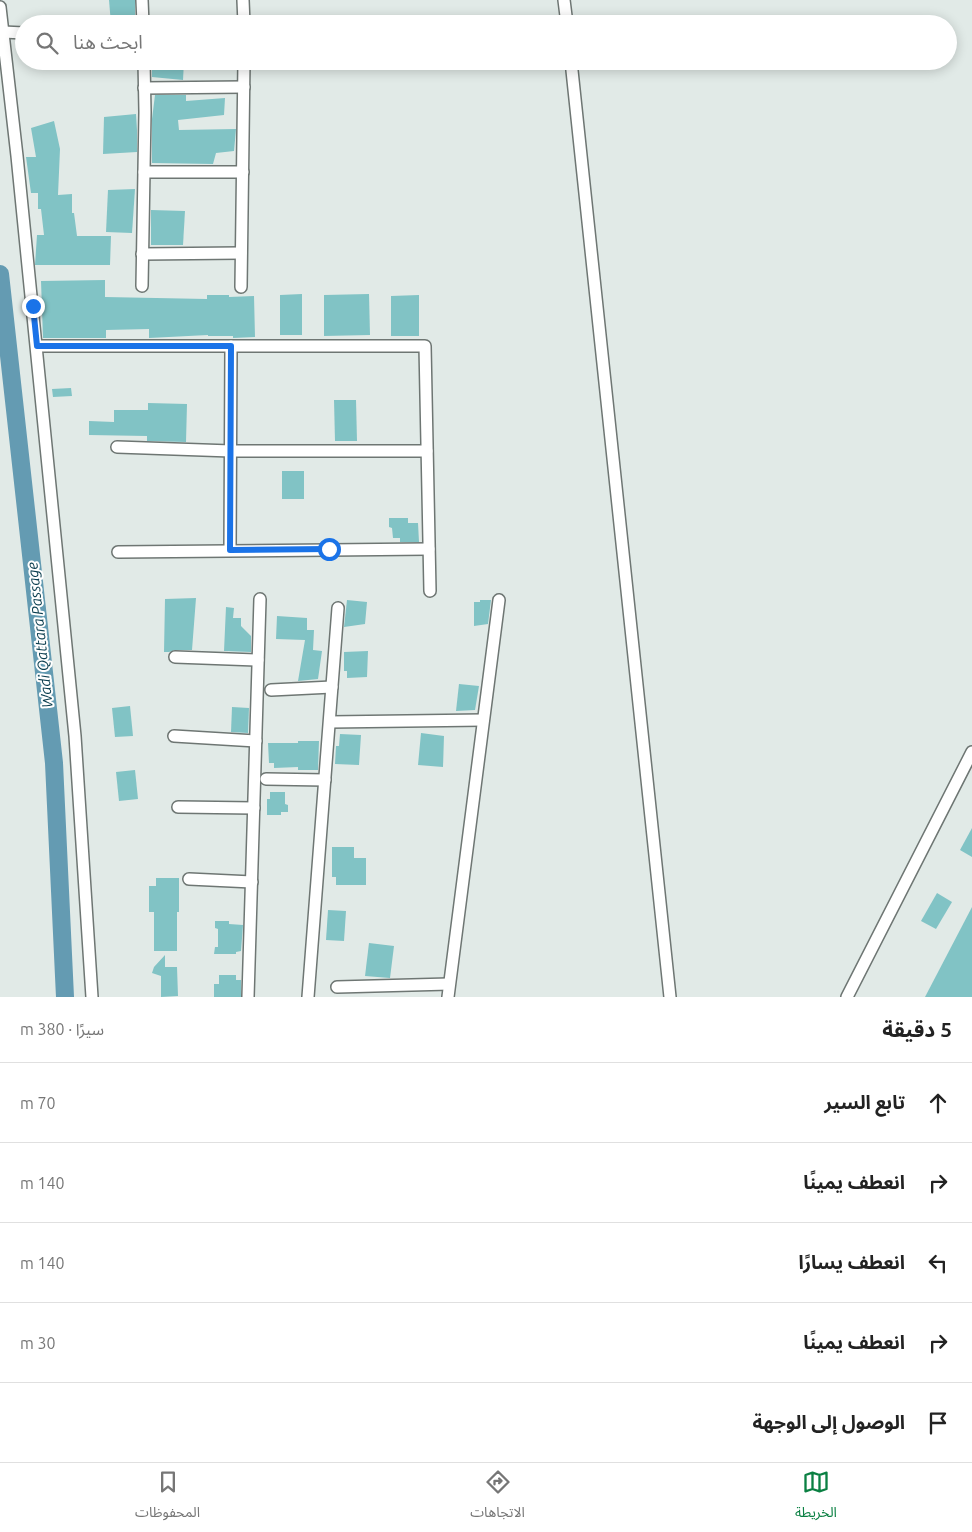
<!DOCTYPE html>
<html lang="ar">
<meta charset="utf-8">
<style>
body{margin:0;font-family:Ubuntu,"Noto Sans Arabic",sans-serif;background:#f2f2f2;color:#222;direction:rtl}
.stop{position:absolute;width:15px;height:15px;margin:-11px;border:4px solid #1a73e8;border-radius:50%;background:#fff}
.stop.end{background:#1a73e8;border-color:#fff;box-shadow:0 1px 5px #0008}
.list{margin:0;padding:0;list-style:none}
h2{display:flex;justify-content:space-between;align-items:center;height:65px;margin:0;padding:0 20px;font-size:21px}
h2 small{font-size:16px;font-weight:400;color:#767676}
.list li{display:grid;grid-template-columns:32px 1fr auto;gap:15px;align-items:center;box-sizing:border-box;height:80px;padding:0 20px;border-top:1px solid #e0e0e0}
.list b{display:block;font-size:19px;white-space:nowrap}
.list em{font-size:16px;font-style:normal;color:#767676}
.icon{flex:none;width:28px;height:28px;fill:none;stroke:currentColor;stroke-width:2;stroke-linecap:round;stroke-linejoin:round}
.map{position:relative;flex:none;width:972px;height:997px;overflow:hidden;direction:ltr}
.search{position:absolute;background:#fff;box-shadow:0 2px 12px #0003;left:15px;right:15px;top:15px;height:55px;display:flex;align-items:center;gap:12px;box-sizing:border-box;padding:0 18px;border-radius:28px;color:#767676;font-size:19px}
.sheet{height:465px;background:#fff}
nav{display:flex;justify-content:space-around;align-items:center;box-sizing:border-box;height:70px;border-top:1px solid #e0e0e0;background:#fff;font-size:14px;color:#767676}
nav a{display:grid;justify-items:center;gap:2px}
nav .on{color:#0b8043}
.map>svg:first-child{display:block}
</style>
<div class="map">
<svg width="972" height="997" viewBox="0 0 972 997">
<rect width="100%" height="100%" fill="#e1eae7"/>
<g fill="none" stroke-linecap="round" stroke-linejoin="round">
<path stroke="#649bb2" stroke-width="18" d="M0,274L54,763L65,997"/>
</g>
<g fill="#81c3c5">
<path d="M109,0H135V24H111Z"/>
<path d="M152,61H184L183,80L152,77Z"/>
<path d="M155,95H186V101L225,98L224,115L178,120L179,130L236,129L234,151L216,153L213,164L152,163V119Z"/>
<path d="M136,114L137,130V152L103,154L104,117Z"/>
<path d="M54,121L60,149L58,195L72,194V213H74L77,236H111L110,265H35L37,235H44L41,209H38V193H31L26,157H36L31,128Z"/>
<path d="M135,189L132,233L106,232L108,190Z"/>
<path d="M151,210L185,211L183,245H151Z"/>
<path d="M105,280V297L207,299V295H229V297L254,296L255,337L233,338V336H208V335L149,338V329L106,330V338H43L41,281Z"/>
<path d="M302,294V335H280V295Z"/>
<path d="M369,294L370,335L324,336V295Z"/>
<path d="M419,295V336H391V296Z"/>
<path d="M71,388L72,396L53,397L52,389Z"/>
<path d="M334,400H356L357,441H335Z"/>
<path d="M148,403L187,404L186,442L147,441V436L89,435V421L114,422V410H148Z"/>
<rect x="282" y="471" width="22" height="28"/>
<path d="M389,518H408V523H418L419,542H400V538H393L392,528L389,527Z"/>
<path d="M196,598L192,650H175L169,652H164L165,599Z"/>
<path d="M347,600L367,602L365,624L344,627Z"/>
<path d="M480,600H491L488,624L474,626V602H480Z"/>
<path d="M226,607L234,608L233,618H241V626L251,636V652L224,651Z"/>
<path d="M277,616L307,618V630H314L313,650L322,651L318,679L298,681L305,640L276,639Z"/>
<path d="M368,651L367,677L347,678V671H344V652Z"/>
<path d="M459,684L479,686L475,710L456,711Z"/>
<path d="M130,706L133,736L115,737L112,708Z"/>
<path d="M232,707L249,708L248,733L231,732Z"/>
<path d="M421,733L444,736L443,767L418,765Z"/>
<path d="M340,734L361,735L359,765L335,764L336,746H339Z"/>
<path d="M298,741H319L318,770H298V767L274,768V763H269L268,743H298Z"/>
<path d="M135,770L138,799L119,801L116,772Z"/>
<path d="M270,792H285V804L288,805V812H281V815H267V799H270Z"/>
<path d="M972,828V857L960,850Z"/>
<path d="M332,847H354V858H366V885H336V877H332Z"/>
<path d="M156,878H179V912H177V951H154V912H149V886H156Z"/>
<path d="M937,893L952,902L936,929L921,921Z"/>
<path d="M972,907V997H925Z"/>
<path d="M328,910L346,911L344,941L326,940Z"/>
<path d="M215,921H229V924L243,925L241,951L236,952V954H214L215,947H218V929L215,928Z"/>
<path d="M369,943L394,946L390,978L365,976Z"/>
<path d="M165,955V967H177L178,996L161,997V976L152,973L154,967Z"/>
<path d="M219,975H236V980H241V997H214V984H219Z"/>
</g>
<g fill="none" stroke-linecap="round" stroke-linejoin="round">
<defs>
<g id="minor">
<path d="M142,0L143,24"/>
<path d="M243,0L244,24"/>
<path d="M564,0L567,24"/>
<path d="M0,7L17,156L75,736L92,997"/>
<path d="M3,32L24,33"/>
<path d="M571,61L670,997"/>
<path d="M144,88L244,87"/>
<path d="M144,172H243"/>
<path d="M142,254L241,253"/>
<path d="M142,286L145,112L144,61"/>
<path d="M241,287L244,61"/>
<path d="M37,346H425L430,591"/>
<path d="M117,447L231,451H427"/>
<path d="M230,550L231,346"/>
<path d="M118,552L429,549"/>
<path d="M175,657L258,660"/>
<path d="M271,690L332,687"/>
<path d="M330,722L483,720"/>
<path d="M174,736L256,741"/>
<path d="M266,779L325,780"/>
<path d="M178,807L254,808"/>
<path d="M189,879L252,882"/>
<path d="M337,987L449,984"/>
<path d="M248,997L260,599"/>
<path d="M308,997L338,608"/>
<path d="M448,997L499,600"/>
<path d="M847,997L972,752"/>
</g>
</defs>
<use href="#minor" stroke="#6e7673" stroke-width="14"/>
<use href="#minor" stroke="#fff" stroke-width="11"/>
</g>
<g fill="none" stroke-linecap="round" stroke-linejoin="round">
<path stroke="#1a73e8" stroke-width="6" d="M33,306L37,346H231L230,550L329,549"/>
</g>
<g text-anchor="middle" stroke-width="4" stroke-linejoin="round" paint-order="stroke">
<g font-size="15" font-style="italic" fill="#0b3e4f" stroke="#fff">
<text transform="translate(40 635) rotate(-96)" y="5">Wadi Qattara Passage</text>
</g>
</g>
</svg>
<div class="stop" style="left:329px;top:549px"></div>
<div class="stop end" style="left:33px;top:306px"></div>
<div class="search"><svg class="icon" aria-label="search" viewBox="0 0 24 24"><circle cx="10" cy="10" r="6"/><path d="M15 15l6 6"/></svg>ابحث هنا</div>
</div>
<section class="sheet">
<h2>5 دقيقة<small>سيرًا · 380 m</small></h2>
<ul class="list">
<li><svg class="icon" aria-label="ahead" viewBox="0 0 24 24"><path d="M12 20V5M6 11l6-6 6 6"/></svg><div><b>تابع السير</b></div><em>70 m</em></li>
<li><svg class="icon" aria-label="right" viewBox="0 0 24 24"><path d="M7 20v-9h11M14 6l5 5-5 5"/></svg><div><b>انعطف يمينًا</b></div><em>140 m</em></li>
<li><svg class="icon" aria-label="left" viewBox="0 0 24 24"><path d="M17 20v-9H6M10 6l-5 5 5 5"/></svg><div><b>انعطف يسارًا</b></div><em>140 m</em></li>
<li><svg class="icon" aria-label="right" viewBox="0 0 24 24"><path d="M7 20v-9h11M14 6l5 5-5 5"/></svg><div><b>انعطف يمينًا</b></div><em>30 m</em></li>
<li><svg class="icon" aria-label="arrive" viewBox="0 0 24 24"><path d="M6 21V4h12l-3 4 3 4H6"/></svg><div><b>الوصول إلى الوجهة</b></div></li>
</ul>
</section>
<nav>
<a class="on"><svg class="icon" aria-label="map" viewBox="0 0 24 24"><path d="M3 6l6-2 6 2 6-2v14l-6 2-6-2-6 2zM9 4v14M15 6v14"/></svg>الخريطة</a>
<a><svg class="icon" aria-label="directions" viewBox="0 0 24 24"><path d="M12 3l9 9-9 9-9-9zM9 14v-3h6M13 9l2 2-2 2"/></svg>الاتجاهات</a>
<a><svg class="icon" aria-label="saved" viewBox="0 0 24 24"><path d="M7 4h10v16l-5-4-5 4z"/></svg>المحفوظات</a>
</nav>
